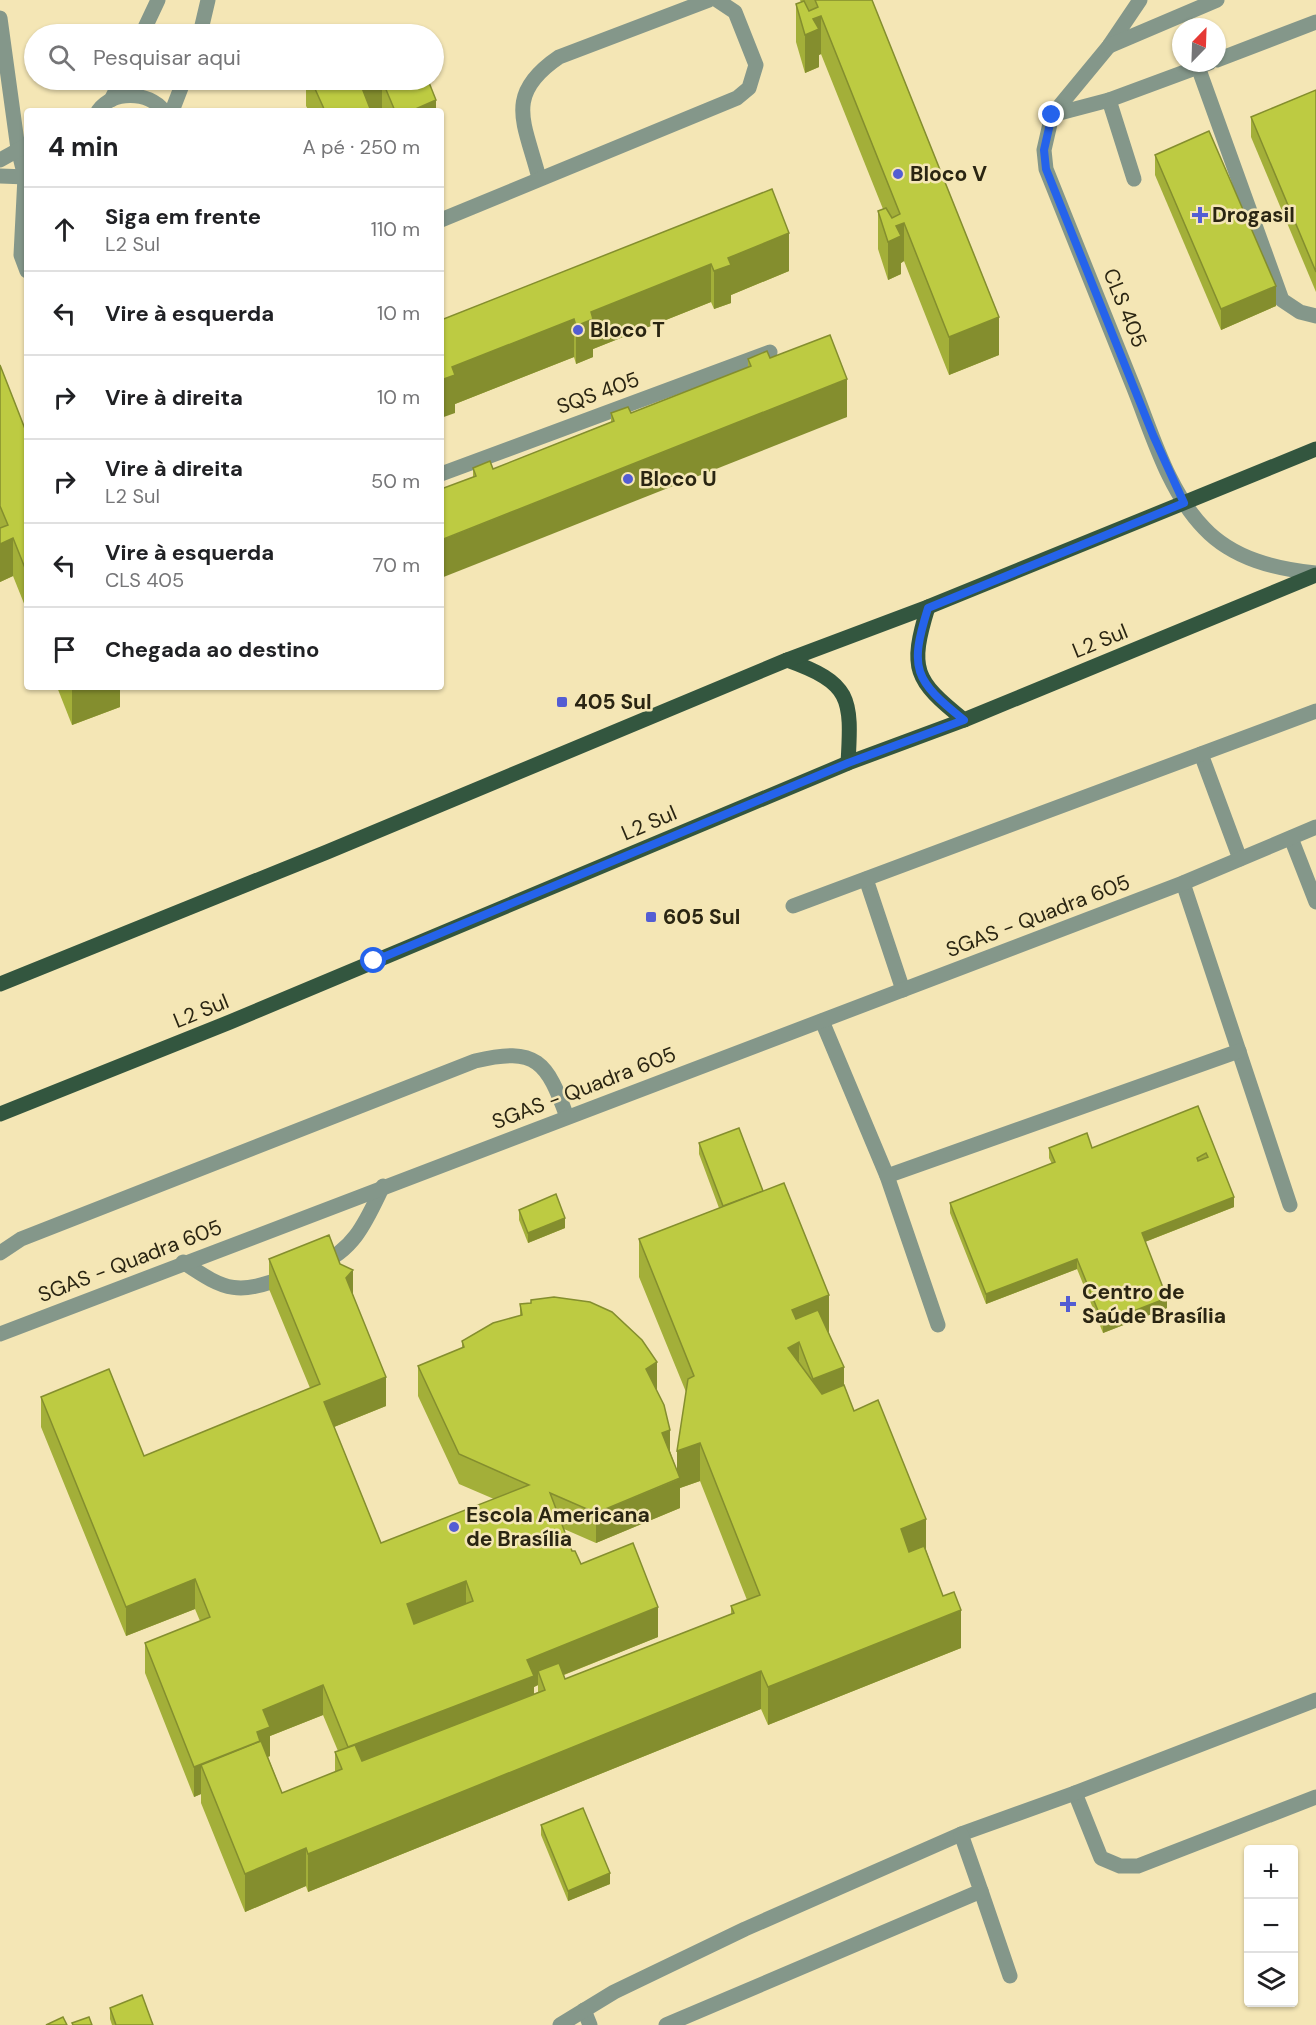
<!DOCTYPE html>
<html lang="pt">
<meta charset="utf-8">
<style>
body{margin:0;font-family:"DM Sans",sans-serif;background:#f6f6f6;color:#202124}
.controls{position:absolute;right:18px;bottom:18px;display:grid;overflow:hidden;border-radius:6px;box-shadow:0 2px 4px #0004}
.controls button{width:54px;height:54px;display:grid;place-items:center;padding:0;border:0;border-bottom:2px solid #e0e0e0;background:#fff;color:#202124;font:30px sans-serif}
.compass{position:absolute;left:1172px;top:18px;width:54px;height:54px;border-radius:50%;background:#fff;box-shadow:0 2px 4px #0004;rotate:23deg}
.stop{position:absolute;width:18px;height:18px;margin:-14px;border:4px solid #2563eb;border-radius:50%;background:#fff}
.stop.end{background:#2563eb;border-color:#fff;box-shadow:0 2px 6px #0008}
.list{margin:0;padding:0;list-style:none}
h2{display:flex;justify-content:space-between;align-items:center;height:78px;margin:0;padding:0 24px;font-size:26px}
h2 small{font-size:20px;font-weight:400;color:#757577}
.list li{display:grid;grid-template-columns:39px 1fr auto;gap:18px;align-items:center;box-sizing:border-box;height:84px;padding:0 24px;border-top:2px solid #e0e0e0}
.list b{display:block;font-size:22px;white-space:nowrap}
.list p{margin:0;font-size:20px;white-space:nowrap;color:#757577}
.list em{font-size:20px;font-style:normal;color:#757577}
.icon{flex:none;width:33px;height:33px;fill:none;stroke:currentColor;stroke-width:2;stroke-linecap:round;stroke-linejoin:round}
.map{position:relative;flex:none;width:1316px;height:2025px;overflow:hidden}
.search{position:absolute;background:#fff;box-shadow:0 2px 4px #0004;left:24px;top:24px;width:420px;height:66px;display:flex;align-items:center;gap:15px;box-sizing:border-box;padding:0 21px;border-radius:33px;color:#757577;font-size:22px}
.panel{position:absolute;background:#fff;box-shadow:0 2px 4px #0004;left:24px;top:108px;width:420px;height:582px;border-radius:6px}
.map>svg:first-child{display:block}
</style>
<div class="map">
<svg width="1316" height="2025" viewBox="0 0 1316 2025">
<rect width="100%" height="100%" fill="#f4e6b5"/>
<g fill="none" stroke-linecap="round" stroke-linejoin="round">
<g stroke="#84978a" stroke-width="15">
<path d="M1140,0L1109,46L1052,115L1044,150L1046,169C1075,241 1104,313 1133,386C1152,433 1168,491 1204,528C1233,559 1276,569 1316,573"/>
<path d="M0,18L18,149L25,177L21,255L27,271"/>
<path d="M142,34L158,0"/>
<path d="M200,34L208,0"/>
<path d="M1109,46L1217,0"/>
<path d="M1217,60L1316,22"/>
<path d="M1198,67L1282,300L1300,312L1316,316"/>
<path d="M111,100L121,80"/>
<path d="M1109,100L1134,179"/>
<path d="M98,111C113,90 148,91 164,111"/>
<path d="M172,111L184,80"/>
<path d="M1052,115L1109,100L1209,63"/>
<path d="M0,160L27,145"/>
<path d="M0,176L27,177"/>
<path d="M539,178C525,123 503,95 559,57L709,0"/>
<path d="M441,220L737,98L749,88L756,65L735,12L717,0"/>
<path d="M441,474L770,352"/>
<path d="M1201,754L1240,859"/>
<path d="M1291,838L1316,902"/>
<path d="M866,879L903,990"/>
<path d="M1183,883L1290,1205"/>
<path d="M793,906L1316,711"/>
<path d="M822,1021L887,1176L938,1325"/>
<path d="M887,1176L1239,1051"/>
<path d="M0,1253L21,1239L475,1061C537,1046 547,1062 567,1117"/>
<path d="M183,1262C227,1292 238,1295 288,1276"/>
<path d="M319,1264C355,1250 367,1219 383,1186"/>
<path d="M0,1334L1183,883L1316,827"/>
<path d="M1075,1793L1101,1858L1120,1866H1138L1316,1797"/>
<path d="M981,1891L1010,1976"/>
<path d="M584,2010L590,2025"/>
<path d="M560,2025L614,1992L745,1929L961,1834L1075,1793L1316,1700"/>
<path d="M666,2025L981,1891L961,1834"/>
</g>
<g stroke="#33563f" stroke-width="15">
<path d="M928,607C909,669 914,680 964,720"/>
<path d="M787,660C851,683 852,697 848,763"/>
<path d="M0,984L327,852L787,660L928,607L1316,449"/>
<path d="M0,1114L230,1022L848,763L964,720L1316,575"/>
</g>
</g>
<g fill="#a3af39" fill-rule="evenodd">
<path d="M800,0H872L999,355L949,375L904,261L901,263V274L888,280L878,249V211L883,209L821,54L819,55V67L805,73L796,42V4L801,2Z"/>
<path d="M306,80H428L436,111H309L306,106Z"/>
<path d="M1316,90V292L1251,137V117Z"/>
<path d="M1155,155L1276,306L1221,330L1155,175Z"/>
<path d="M772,189L789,271L731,295V303L714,309L711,302L593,349V357L576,364L574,357L455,404V413L441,320Z"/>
<path d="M770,358L847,417L473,477V468L493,469L611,422V413H631L748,367V359Z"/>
<path d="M0,365L27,434V611L13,576L0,582Z"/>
<path d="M57,687H120V707L72,725Z"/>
<path d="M1198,1106L1234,1207L1145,1242L1167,1308L1103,1333L1077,1269L986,1304L950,1213V1203L1052,1164L1049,1158V1148H1092Z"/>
<path d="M699,1143L763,1191L829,1333L844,1385L854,1411L926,1550L961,1648L768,1725L761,1709L308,1892L306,1886L245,1912L201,1803V1794L194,1797L145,1673V1643L200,1621L195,1609L126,1636L41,1427V1397L144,1456L310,1388L269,1289V1259L353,1295L386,1406L334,1427L381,1543L494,1499L459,1484L418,1396V1366L462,1348V1341L520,1316V1304L657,1391L670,1451L677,1471L686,1392L639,1277V1239L719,1208L699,1154ZM700,1481L747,1600L731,1606V1614L565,1679L564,1675L658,1637L581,1564L572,1551L564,1529L596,1543L680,1508V1488ZM538,1685V1692L534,1694V1687ZM323,1715L338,1751L335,1752V1772L282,1793L268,1757L270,1756V1736Z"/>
<path d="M519,1210L565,1228L528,1243L519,1220Z"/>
<path d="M541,1825L610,1884L568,1901L541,1835Z"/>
<path d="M110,2008L153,2025H112L110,2019Z"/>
</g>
<g fill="#848e2e">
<path d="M821,16V54L819,55V67L805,73V35L813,19Z"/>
<path d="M382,80V111H362V88Z"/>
<path d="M436,100V111H411Z"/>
<path d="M904,223V261L901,263V274L888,280V242L896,226Z"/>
<path d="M789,233V271L731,295V303L714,309V271L728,258Z"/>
<path d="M711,264V302L593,349V357L576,364V326L591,312Z"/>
<path d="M1276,286V306L1221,330V309Z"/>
<path d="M999,317V355L949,375V337Z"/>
<path d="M574,319V357L455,404V413L441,418V380L452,367Z"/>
<path d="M847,379V417L441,578V540Z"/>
<path d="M13,538V576L0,582V544Z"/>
<path d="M72,687H120V707L72,725Z"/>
<path d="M1234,1197V1207L1142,1243V1233Z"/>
<path d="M565,1218V1228L528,1243V1233Z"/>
<path d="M1077,1259V1269L986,1304V1294Z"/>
<path d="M353,1270V1299L346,1278Z"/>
<path d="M829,1295V1333L799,1342V1380L788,1348L792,1310Z"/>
<path d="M1167,1298V1308L1103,1333V1323Z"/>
<path d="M657,1362V1392L646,1369Z"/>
<path d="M844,1367V1405L813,1417V1379Z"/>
<path d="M386,1377V1406L324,1431V1402Z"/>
<path d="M670,1430V1460L662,1433Z"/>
<path d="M700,1443V1481L680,1488V1508L596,1543V1513L677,1480V1451Z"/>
<path d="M926,1519V1557L901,1567V1529Z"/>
<path d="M195,1579V1609L126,1636V1607Z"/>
<path d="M466,1581V1611L407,1634V1604Z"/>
<path d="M658,1607V1637L543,1683L538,1671V1685L534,1687V1705L348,1777V1747L527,1660Z"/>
<path d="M961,1610V1648L768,1725V1687Z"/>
<path d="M761,1671V1709L308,1892V1854Z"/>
<path d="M323,1685V1715L270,1736V1756L260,1760L201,1765V1794L194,1797V1767L257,1732L263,1710Z"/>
<path d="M306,1848V1886L245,1912V1874Z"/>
<path d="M610,1873V1884L568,1901V1891Z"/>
</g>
<g fill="#bdcb42" stroke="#848e2e" stroke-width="1.5" fill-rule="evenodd">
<path d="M815,0H872L999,317L949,337L904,223L896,226L901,236L888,242L878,211L886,208L892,218L900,214L821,16L813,19L819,29L805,35L796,4L804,1L809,11L818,7Z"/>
<path d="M408,27L411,34H392Z"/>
<path d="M311,80H382L362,88L371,111H325Z"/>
<path d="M382,80H428L436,100L411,111H395Z"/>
<path d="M1316,90V272L1251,117Z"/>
<path d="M1209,131L1276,286L1221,309L1155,155Z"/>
<path d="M772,189L789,233L728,258L731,265L714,271L711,264L591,312L593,319L576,326L574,319L452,367L455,375L441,380V320Z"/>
<path d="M830,335L847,379L441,540V489L476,476L473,468L490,461L493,469L614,421L611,413L628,407L631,413L751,366L748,359L767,351L770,358Z"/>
<path d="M0,365L27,434V573L13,538L0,544V528L8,525L0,506Z"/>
<path d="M1198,1106L1234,1197L1142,1233L1167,1298L1103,1323L1077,1259L986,1294L950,1203L1055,1162L1049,1148L1087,1133L1092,1148ZM1206,1153L1208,1157L1198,1161L1197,1158Z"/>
<path d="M739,1128L763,1191L723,1206L699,1143Z"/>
<path d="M784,1183L829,1295L792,1310L796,1319L818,1310L844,1367L813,1379L799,1342L788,1348L822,1394L844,1385L854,1411L878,1400L926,1519L901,1529L909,1552L924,1546L943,1596L954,1592L961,1610L768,1687L761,1671L308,1854L306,1848L245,1874L201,1765L261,1741L282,1793L342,1769L335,1752L355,1745L362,1761L545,1690L538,1671L559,1663L565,1679L734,1613L731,1606L760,1595L700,1443L677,1451L688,1379L694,1376L639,1239Z"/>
<path d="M556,1194L565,1218L528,1233L519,1210Z"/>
<path d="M329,1235L340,1264L353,1270L346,1278L386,1377L324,1402L381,1543L529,1485L459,1454L418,1366L464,1347L462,1341L493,1323L522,1315L520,1304L531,1303V1300L554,1297L590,1302L612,1312L642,1340L657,1362L646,1369L664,1405L670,1430L662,1433L680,1478L596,1513L550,1493L572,1551H575L581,1564L633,1543L658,1607L527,1660L534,1676L348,1747L323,1685L263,1710L270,1727L257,1732L260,1741L194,1767L145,1643L210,1617L195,1579L126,1607L41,1397L109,1369L144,1456L320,1384L269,1259ZM466,1581L473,1601L414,1624L407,1604Z"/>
<path d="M583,1808L610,1873L568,1891L541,1825Z"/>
<path d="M142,1995L153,2025H116L110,2008Z"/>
<path d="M63,2017L67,2025H46Z"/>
<path d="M89,2017L92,2025H73L72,2023Z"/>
</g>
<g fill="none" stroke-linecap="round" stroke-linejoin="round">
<path stroke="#2563eb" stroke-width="8" d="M374,961L848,763L964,720C914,680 909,669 928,608L1184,503L1153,435L1046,169L1044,150L1052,115"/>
</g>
<g fill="#535dd3" stroke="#f4e6b5" stroke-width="2">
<circle cx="898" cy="174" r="6"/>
<path d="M1197 206h6v6h6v6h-6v6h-6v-6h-6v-6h6z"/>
<circle cx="578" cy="330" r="6"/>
<circle cx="628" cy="479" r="6"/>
<rect x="556" y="696" width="12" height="12" rx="3"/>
<rect x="645" y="911" width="12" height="12" rx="3"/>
<path d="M1065 1295h6v6h6v6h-6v6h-6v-6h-6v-6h6z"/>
<circle cx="454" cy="1527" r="6"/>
</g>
<g text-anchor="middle" stroke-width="5" stroke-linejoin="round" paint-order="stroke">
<g font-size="21" font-weight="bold" fill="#2a2512" stroke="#f4e6b5" text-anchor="start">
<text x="910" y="181">Bloco V</text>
<text x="1212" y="222">Drogasil</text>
<text x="590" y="337">Bloco T</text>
<text x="640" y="486">Bloco U</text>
<text x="574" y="709">405 Sul</text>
<text x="663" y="924">605 Sul</text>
<text x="1082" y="1299">Centro de<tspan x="1082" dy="24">Saúde Brasília</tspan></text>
<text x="466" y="1522">Escola Americana<tspan x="466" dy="24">de Brasília</tspan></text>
</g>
<g font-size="21" fill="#2a2512" stroke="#f4e6b5">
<text transform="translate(1125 308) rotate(68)" y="7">CLS 405</text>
<text transform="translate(598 393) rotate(-20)" y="7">SQS 405</text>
<text transform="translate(1100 641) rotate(-22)" y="7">L2 Sul</text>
<text transform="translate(649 823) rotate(-23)" y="7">L2 Sul</text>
<text transform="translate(1038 916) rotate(-21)" y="7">SGAS - Quadra 605</text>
<text transform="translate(201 1011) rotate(-22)" y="7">L2 Sul</text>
<text transform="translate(584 1088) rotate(-21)" y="7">SGAS - Quadra 605</text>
<text transform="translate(130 1261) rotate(-21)" y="7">SGAS - Quadra 605</text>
</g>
</g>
</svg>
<div class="controls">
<button>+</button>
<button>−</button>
<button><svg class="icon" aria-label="layers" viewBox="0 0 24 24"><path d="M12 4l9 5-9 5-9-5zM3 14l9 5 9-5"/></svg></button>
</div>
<svg class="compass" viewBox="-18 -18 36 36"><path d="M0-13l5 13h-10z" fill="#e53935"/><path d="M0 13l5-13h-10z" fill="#757577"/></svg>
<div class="stop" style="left:374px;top:961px"></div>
<div class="stop end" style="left:1052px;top:115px"></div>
<div class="search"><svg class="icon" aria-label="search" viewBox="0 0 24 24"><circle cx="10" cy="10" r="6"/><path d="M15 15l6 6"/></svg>Pesquisar aqui</div>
<section class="panel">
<h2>4 min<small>A pé · 250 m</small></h2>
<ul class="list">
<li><svg class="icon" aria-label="ahead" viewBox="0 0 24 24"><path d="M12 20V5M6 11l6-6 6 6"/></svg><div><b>Siga em frente</b><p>L2 Sul</p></div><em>110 m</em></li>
<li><svg class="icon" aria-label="left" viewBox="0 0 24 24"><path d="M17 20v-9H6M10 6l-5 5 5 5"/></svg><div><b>Vire à esquerda</b></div><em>10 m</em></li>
<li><svg class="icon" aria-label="right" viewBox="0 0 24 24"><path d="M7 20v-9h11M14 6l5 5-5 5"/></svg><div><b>Vire à direita</b></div><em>10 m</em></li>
<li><svg class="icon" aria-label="right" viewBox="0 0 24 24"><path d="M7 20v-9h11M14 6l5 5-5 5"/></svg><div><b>Vire à direita</b><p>L2 Sul</p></div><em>50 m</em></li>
<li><svg class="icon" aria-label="left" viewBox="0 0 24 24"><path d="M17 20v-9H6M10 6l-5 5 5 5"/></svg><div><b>Vire à esquerda</b><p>CLS 405</p></div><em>70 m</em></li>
<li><svg class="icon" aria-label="arrive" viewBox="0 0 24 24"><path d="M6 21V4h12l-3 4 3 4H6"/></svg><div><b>Chegada ao destino</b></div></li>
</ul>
</section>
</div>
